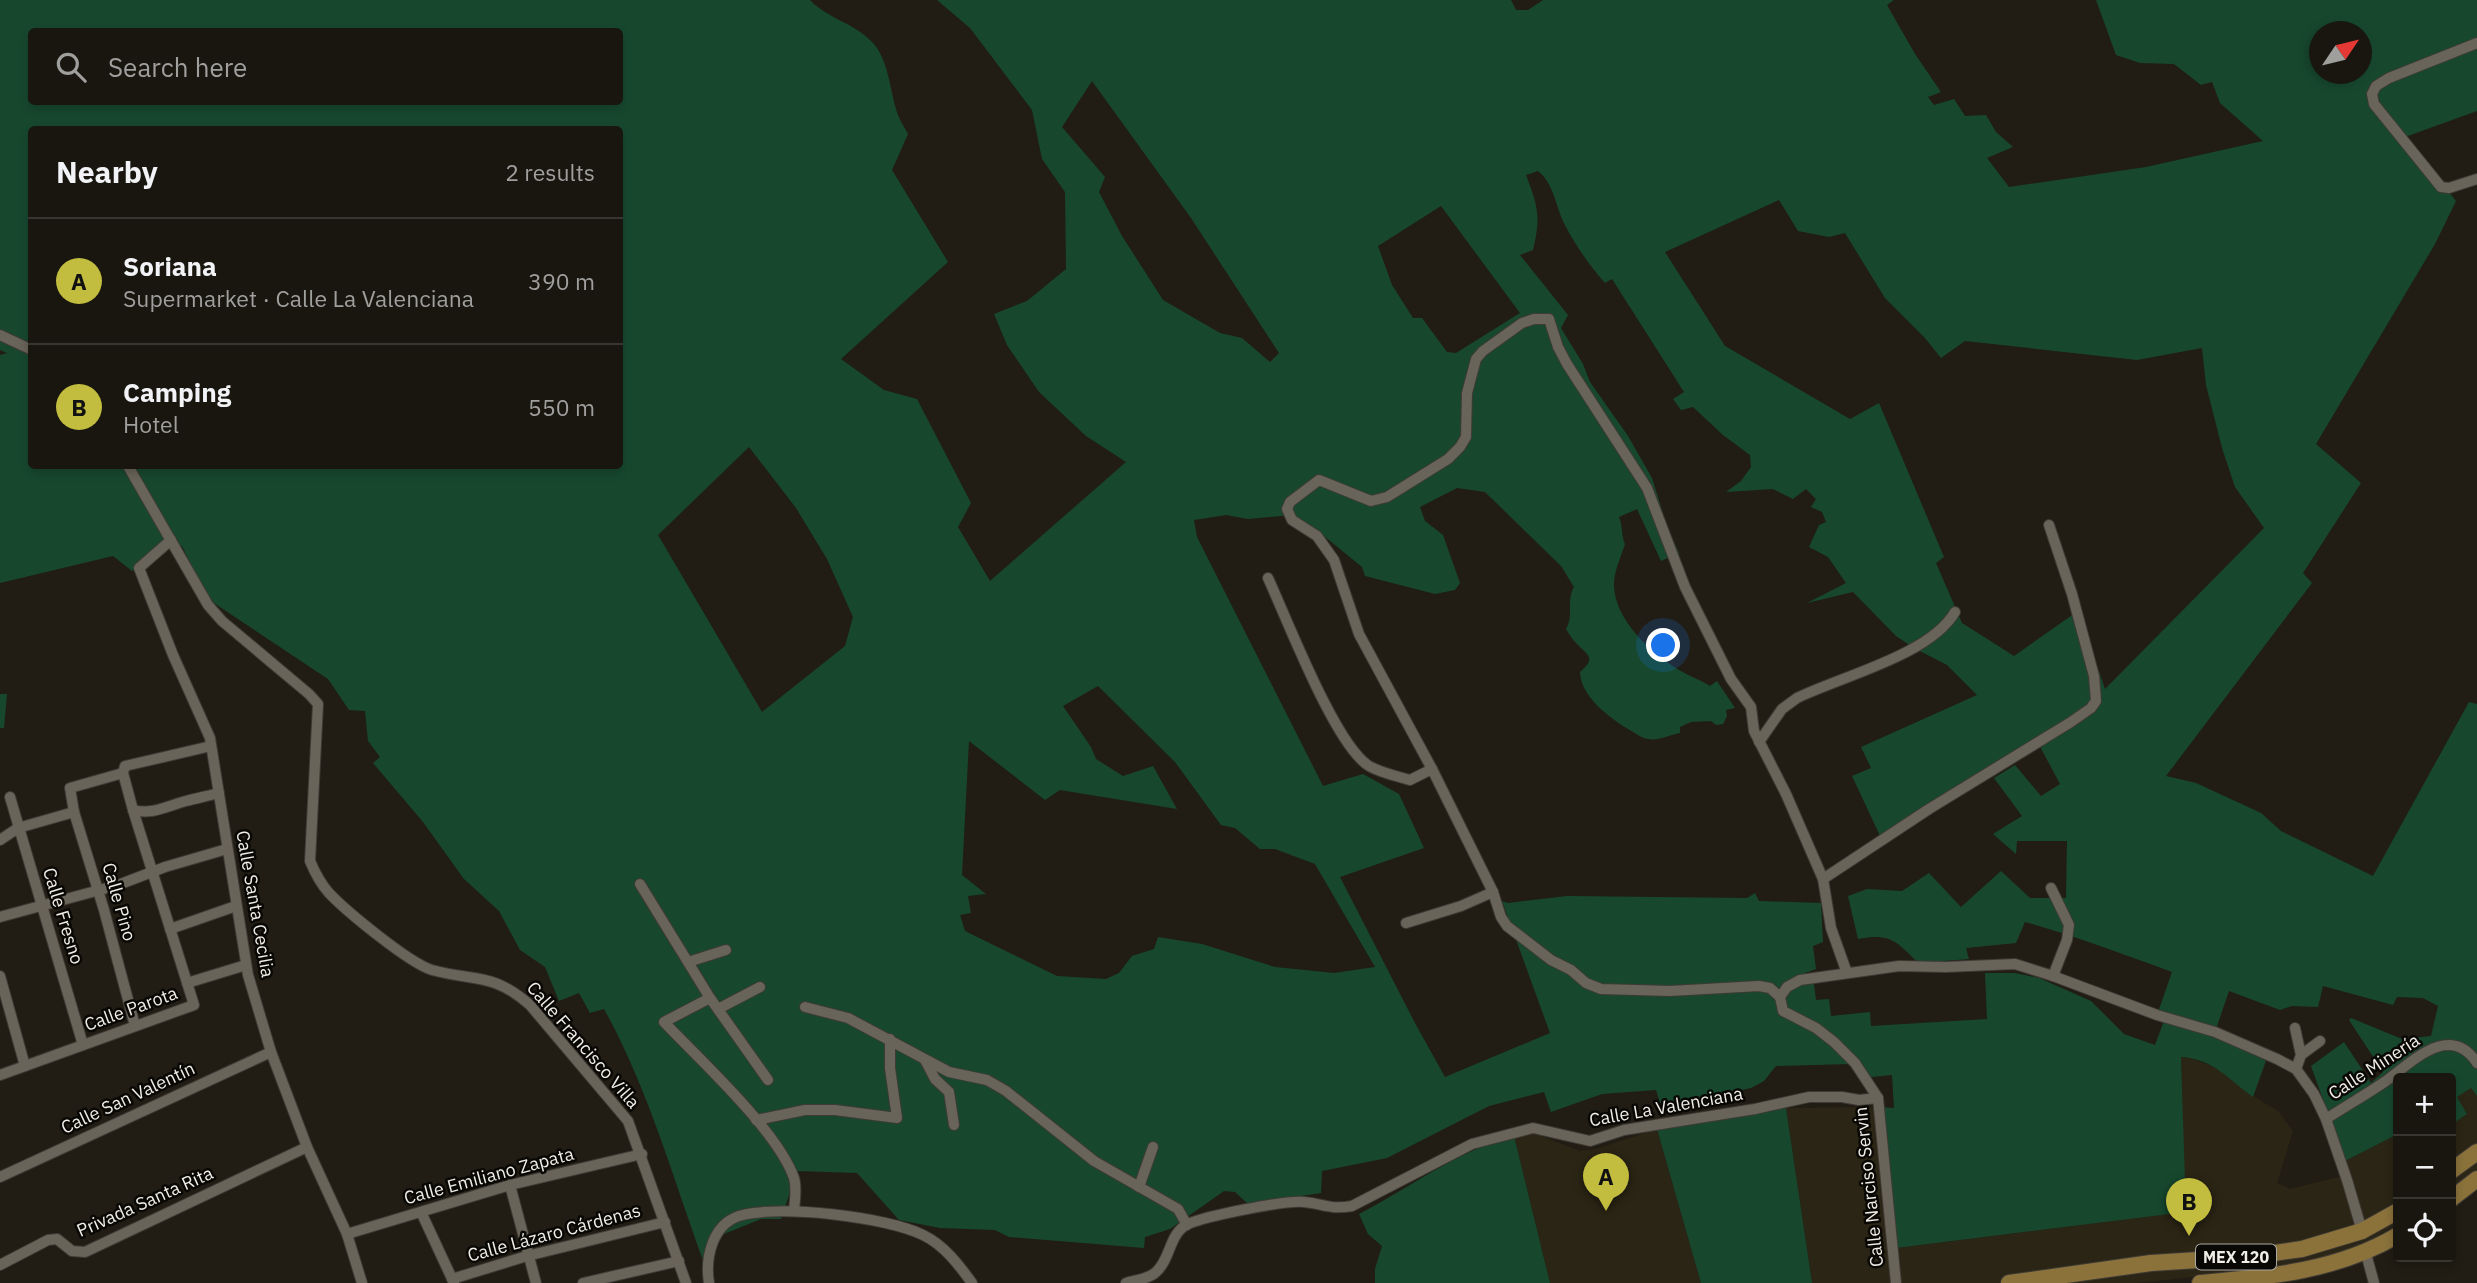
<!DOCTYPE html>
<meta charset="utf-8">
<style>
body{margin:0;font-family:"IBM Plex Sans",sans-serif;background:#26231d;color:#f1f3f6}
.controls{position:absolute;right:21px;bottom:21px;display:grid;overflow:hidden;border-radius:7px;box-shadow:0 4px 10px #0003}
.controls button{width:63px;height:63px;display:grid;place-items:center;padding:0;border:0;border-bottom:2px solid #37352f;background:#19160f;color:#f1f3f6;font:35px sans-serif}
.compass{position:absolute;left:2309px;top:21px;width:63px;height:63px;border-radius:50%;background:#19160f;box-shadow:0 4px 10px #0003;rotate:55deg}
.you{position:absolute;left:1664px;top:646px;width:24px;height:24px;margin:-18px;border:5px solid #fff;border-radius:50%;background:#1a73e8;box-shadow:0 0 0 10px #1a73e833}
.badge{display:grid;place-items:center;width:46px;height:46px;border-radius:50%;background:#c2bd3f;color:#111;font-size:23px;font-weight:700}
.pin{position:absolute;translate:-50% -58px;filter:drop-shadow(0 2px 4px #0008)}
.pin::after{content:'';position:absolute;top:37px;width:24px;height:21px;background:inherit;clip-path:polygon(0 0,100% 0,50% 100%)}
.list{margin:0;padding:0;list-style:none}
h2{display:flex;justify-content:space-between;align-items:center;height:91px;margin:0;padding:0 28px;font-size:30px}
h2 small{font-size:23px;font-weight:400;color:#9f9f9e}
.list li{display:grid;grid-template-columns:46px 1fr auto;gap:21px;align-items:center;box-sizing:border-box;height:126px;padding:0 28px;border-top:2px solid #37352f}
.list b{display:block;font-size:26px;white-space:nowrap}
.list p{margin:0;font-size:23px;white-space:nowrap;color:#9f9f9e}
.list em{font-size:23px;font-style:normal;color:#9f9f9e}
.icon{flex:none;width:38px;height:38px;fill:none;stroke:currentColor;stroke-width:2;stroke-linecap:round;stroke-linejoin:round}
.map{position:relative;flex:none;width:2477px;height:1283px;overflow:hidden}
.search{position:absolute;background:#19160f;box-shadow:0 4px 10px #0003;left:28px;top:28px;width:595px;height:77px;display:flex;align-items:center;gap:18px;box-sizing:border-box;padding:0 24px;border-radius:7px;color:#9f9f9e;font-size:26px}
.panel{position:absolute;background:#19160f;box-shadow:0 4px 10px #0003;left:28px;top:126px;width:595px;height:343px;border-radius:7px}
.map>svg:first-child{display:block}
</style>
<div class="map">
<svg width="2477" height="1283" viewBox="0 0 2477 1283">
<rect width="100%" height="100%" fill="#211d14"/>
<g fill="#2b2515">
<path d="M2181,1057L2191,1058L2224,1071L2246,1092L2278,1111L2293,1131L2277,1183L2290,1189L2342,1176L2345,1161L2398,1134V1224L2366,1242L2324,1258L2269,1269L2137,1283H1812L1786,1108L1877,1107L1888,1249L2185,1212Z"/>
<path d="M2471,1088L2477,1096V1169L2451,1189V1125L2467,1114L2456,1097Z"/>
<path d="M1657,1129L1701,1283H1550L1514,1136L1533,1130L1546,1138L1580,1151L1596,1149Z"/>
</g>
<g fill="#17482e" fill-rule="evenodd">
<path d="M0,0H810C828,19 855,23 873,43C888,60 890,88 896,109C898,118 904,126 908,134L892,170L948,262L841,359L884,390L917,399L971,503L958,527L990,581L1126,462L1086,436L1039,392L1007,345L994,314L1027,301L1066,269L1065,192L1042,159L1032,110L970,28L937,0H1511L1516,10H1528L1543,0H1894L1887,5L1915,54L1941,92L1928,97L1934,105L1954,99L1965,116L1986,115L1996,132L2013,147L1987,158L2009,187L2146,167L2263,141L2220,103L2212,82L2201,85L2174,64L2140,63L2116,55L2096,0H2477V111L2405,137L2456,201L2435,244L2316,444L2361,483L2303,573L2312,583L2166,776L2196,783L2261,813L2281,831L2373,876L2469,702L2477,704V1096L2471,1088L2457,1097L2467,1114L2451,1125V1078H2414L2411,1073L2398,1078L2396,1083L2398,1087V1134L2345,1161L2311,1066L2344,1042L2371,1083L2383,1072L2349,1020L2351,1018L2402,1039L2431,1036L2438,1006L2423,998L2397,997L2393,1005L2323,986L2318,1007L2292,1006L2280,1010L2229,991L2215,1032L2268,1055L2253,1097C2229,1080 2214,1059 2181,1057L2186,1212L1888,1249L1877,1107L1894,1108L1892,1075L1862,1078L1851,1064L1776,1066L1764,1081L1751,1088L1661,1106L1656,1090L1602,1094L1551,1112L1544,1092L1489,1106L1387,1158L1322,1171L1321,1193L1248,1204L1235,1192L1224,1191L1170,1229L1145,1237L1144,1248L1009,1237L995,1230L940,1228L899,1220L857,1173L797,1171L781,1219H761L724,1234L704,1263C673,1178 648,1088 604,1009L590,1013L579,993L559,1001L545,967L520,950L499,911L464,879L423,822L373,763L380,757L368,741L365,711L349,710L328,679L214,603L201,585L182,546H168L132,571L113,556L0,583V355L7,353L0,350ZM32,32H620V102H32ZM2320,32H2362V74H2320ZM1092,81L1191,218L1279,353L1270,362L1242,338L1220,333L1163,300L1122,236L1099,192L1105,177L1062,127ZM32,130H620V466H32ZM1538,171C1555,185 1555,206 1565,225C1575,245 1590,266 1605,283L1612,279L1684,392L1673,399L1681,410L1693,407L1723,435L1750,455L1751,467L1741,481L1726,492L1773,489L1793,499L1806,489L1816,499L1811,507L1822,512L1826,522L1819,525L1809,547L1828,557L1846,583L1807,603L1853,592L1896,636L1914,648L1947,665L1977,695L1861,747L1871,768L1852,776L1882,840L2037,741L2060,784L2041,796L2015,765L1994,778L2022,816L1993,834L2016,854L2017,841H2067L2066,898H2030L2001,871L1961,907L1929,873L1902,891L1867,889L1848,896L1858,939C1891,933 1896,941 1918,963L1969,959L1966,948L2016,943L2025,922C2075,936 2123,954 2172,972L2157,1015L2165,1018L2155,1045L2124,1034L2091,1001L2039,978L2015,973H1985L1987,1019L1871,1026L1870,1012L1831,1016L1829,999L1816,1000L1814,984H1807L1805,973L1816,969L1813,946L1823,942L1821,903L1759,901L1755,893L1747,898L1567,896L1508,903L1502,901L1550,1033L1445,1077L1416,1025L1340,877L1424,848L1399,794L1363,774L1323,786L1197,537L1194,520L1226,515L1248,519L1293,515L1319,532L1362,567L1365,576L1435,594L1455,590L1460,583L1443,535L1425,521L1420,507L1457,488L1485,492L1561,566L1574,587C1566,600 1574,616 1566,629C1569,634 1573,640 1577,644C1589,656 1596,658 1580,672C1581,697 1609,717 1628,729C1634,732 1641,738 1648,739C1659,741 1669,735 1680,733V727L1691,722L1711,721L1716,725L1723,724L1727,716L1726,710L1735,708L1717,681L1710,686C1699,679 1686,675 1676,668C1649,651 1616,620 1614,587C1613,573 1621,557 1625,544C1621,535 1623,526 1619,517L1637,509L1661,561L1679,553L1669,532L1652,478L1628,436L1590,382L1583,364L1561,328L1568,315L1520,255L1533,250C1541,217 1538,206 1526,175ZM1779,200L1798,231L1829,237L1845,233L1885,298L1925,338L1941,358L1965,341L2137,360L2202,348L2206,385L2222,448L2235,487L2264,528L2105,689L2078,611L2014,656L1962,623L1936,563L1944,557L1879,403L1850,419L1725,346L1665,252ZM1441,206L1520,313L1456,353L1447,352L1422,318H1413L1392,285L1378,246ZM749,447L796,508L827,559L853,617L845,646L762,712L658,535ZM1098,686L1175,762L1221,825L1235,828L1260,849H1275L1315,864L1375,967L1334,973L1275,967L1202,944L1158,937L1154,949L1132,956L1119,973L1106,979L1057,976L965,931L960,915L971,913L968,896L986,894L962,875L969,741L1045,800L1060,790L1177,809L1153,766L1123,776L1096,759L1091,747L1063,706Z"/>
<path d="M0,694H7L4,728H0Z"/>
<path d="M1786,1108L1812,1283H1701L1657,1129Z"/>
<path d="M1514,1136L1550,1283H1375V1269L1382,1246L1368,1234L1359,1214C1410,1188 1458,1150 1514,1136Z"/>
</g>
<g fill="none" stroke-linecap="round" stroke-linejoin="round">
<defs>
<g id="street">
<path d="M2477,43L2389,78L2376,86L2372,94L2374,104L2441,187L2449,188L2477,179"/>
<path d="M0,335L32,350"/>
<path d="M128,466L208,605L222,621L309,694L318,704L310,861C315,873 320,883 329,893C346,911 409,963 432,970C476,982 492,972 530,1005L628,1121L686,1283"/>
<path d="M171,540L139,568L173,655L210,738L248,975L271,1052L307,1147L347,1234L362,1283"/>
<path d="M1268,578C1287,619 1335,745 1369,766C1381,773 1397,776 1410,780L1432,769"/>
<path d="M1759,742L1782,709L1797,698C1842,676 1930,655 1955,612"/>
<path d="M211,746L125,766L123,773L133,810C153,815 167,806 186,801C197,798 208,796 219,793"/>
<path d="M123,773L70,788L74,812L104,910L135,1026"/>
<path d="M10,797L83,1045"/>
<path d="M0,840L18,828L74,812"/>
<path d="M1823,879L1929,809L2071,722L2091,708L2096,701L2094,676L2072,594L2049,525"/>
<path d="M640,884L710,998L768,1080"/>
<path d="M2051,888L2069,925L2067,940L2053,976"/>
<path d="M0,917L118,885L165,867L227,849"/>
<path d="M1406,923L1461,906L1493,892"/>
<path d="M170,929L236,906"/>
<path d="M688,962L726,950"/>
<path d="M0,976L25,1066"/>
<path d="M187,983L246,965"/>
<path d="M1780,997L1770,988L1759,986L1670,991L1601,989L1586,983L1571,970L1551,960L1507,926L1501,917L1493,892L1432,769L1359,634L1334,560L1317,536L1292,520L1287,509L1290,502L1319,480L1371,501L1387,497L1448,459L1460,447L1466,437L1467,393L1476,359L1483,351L1522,323L1534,319H1549L1558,347L1567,364L1647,488L1685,587L1731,679L1751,707L1754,731L1786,794L1823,879L1831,928L1847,973"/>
<path d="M710,998L664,1022C700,1060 777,1130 794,1178C797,1188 795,1200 794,1210"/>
<path d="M805,1007L848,1018L949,1072L987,1080L1006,1091L1094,1161L1178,1209L1187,1225"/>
<path d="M718,1009L760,987"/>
<path d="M2295,1028L2301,1055"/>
<path d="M925,1060L935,1079L949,1092L954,1125"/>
<path d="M2296,1069L2301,1055L2320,1041"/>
<path d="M0,1075L194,1005L133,810"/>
<path d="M2326,1119C2346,1106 2367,1094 2386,1081C2413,1061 2450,1022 2477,1063"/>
<path d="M756,1120L805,1110H835L897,1118L890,1068V1039"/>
<path d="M0,1177L271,1052"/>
<path d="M510,1185L536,1283"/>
<path d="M1139,1187L1153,1147"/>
<path d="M421,1212L454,1283"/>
<path d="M347,1234L510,1185L642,1154"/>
<path d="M2365,1250L2374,1283"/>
<path d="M0,1265L48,1240L57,1239L72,1251L85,1252L307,1147"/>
<path d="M452,1279L527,1256L665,1222"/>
<path d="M583,1283L679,1261"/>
<path d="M709,1283C705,1258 712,1225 739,1216C778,1204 887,1217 923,1235C944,1245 959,1265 972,1283"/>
<path d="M1126,1283C1135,1280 1149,1279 1156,1272C1171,1259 1169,1233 1188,1224C1206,1216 1285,1200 1304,1202C1324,1204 1330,1210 1352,1206L1472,1144L1533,1128L1590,1141L1624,1130L1755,1109L1809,1097H1842L1859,1100L1878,1098"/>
<path d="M1896,1283L1878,1098L1855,1063L1834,1042L1816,1028L1783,1011L1780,997L1787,987L1800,980L1899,966L1946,967L2015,964L2053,976L2157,1015L2215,1032L2277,1059L2296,1069L2314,1094L2326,1119L2347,1180L2362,1231"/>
</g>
<g id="primary">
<path d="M2451,1171L2477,1152"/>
<path d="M2451,1199L2477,1179"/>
<path d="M2009,1283L2151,1263L2246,1257L2302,1249L2362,1231L2398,1211"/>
<path d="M2200,1283C2268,1277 2338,1271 2398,1235"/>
</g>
</defs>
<use href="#street" stroke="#3e3a35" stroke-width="12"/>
<use href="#primary" stroke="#3e3a35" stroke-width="18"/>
<use href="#street" stroke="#696459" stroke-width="10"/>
<use href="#primary" stroke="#8b723b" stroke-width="16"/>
</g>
<g text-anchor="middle" stroke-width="5" stroke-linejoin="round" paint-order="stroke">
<rect fill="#090805" stroke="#aba9a4" stroke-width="2" x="2196" y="1244.5" width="80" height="25" rx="5"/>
<g font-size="16" font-weight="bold" fill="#f1eee8">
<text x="2236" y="1263">MEX 120</text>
</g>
<g font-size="18" fill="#f1eee8" stroke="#090805">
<text transform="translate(119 902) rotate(74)" y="6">Calle Pino</text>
<text transform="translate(255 904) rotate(80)" y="6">Calle Santa Cecilia</text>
<text transform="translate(63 916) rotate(73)" y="6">Calle Fresno</text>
<text transform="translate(131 1009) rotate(-20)" y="6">Calle Parota</text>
<text transform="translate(583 1045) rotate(49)" y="6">Calle Francisco Villa</text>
<text transform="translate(2374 1067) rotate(-33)" y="6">Calle Minería</text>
<text transform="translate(128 1098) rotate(-25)" y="6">Calle San Valentín</text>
<text transform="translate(1666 1107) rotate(-10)" y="6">Calle La Valenciana</text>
<text transform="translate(489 1176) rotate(-15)" y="6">Calle Emiliano Zapata</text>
<text transform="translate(1869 1187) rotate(-96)" y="6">Calle Narciso Servin</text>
<text transform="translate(145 1202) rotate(-24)" y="6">Privada Santa Rita</text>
<text transform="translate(554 1233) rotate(-15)" y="6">Calle Lázaro Cárdenas</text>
</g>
</g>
</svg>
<div class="controls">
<button>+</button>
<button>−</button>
<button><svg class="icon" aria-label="locate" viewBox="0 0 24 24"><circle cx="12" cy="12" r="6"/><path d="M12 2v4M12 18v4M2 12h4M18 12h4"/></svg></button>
</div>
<svg class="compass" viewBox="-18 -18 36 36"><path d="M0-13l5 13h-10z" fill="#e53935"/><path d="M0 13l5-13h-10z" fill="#9f9f9e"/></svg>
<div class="you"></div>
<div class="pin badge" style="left:1606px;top:1211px">A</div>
<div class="pin badge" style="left:2189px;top:1236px">B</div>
<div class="search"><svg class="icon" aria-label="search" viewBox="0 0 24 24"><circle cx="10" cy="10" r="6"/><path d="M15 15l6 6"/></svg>Search here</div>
<section class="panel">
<h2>Nearby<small>2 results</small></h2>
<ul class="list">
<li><span class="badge">A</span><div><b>Soriana</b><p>Supermarket · Calle La Valenciana</p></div><em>390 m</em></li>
<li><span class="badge">B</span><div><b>Camping</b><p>Hotel</p></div><em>550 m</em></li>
</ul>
</section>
</div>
